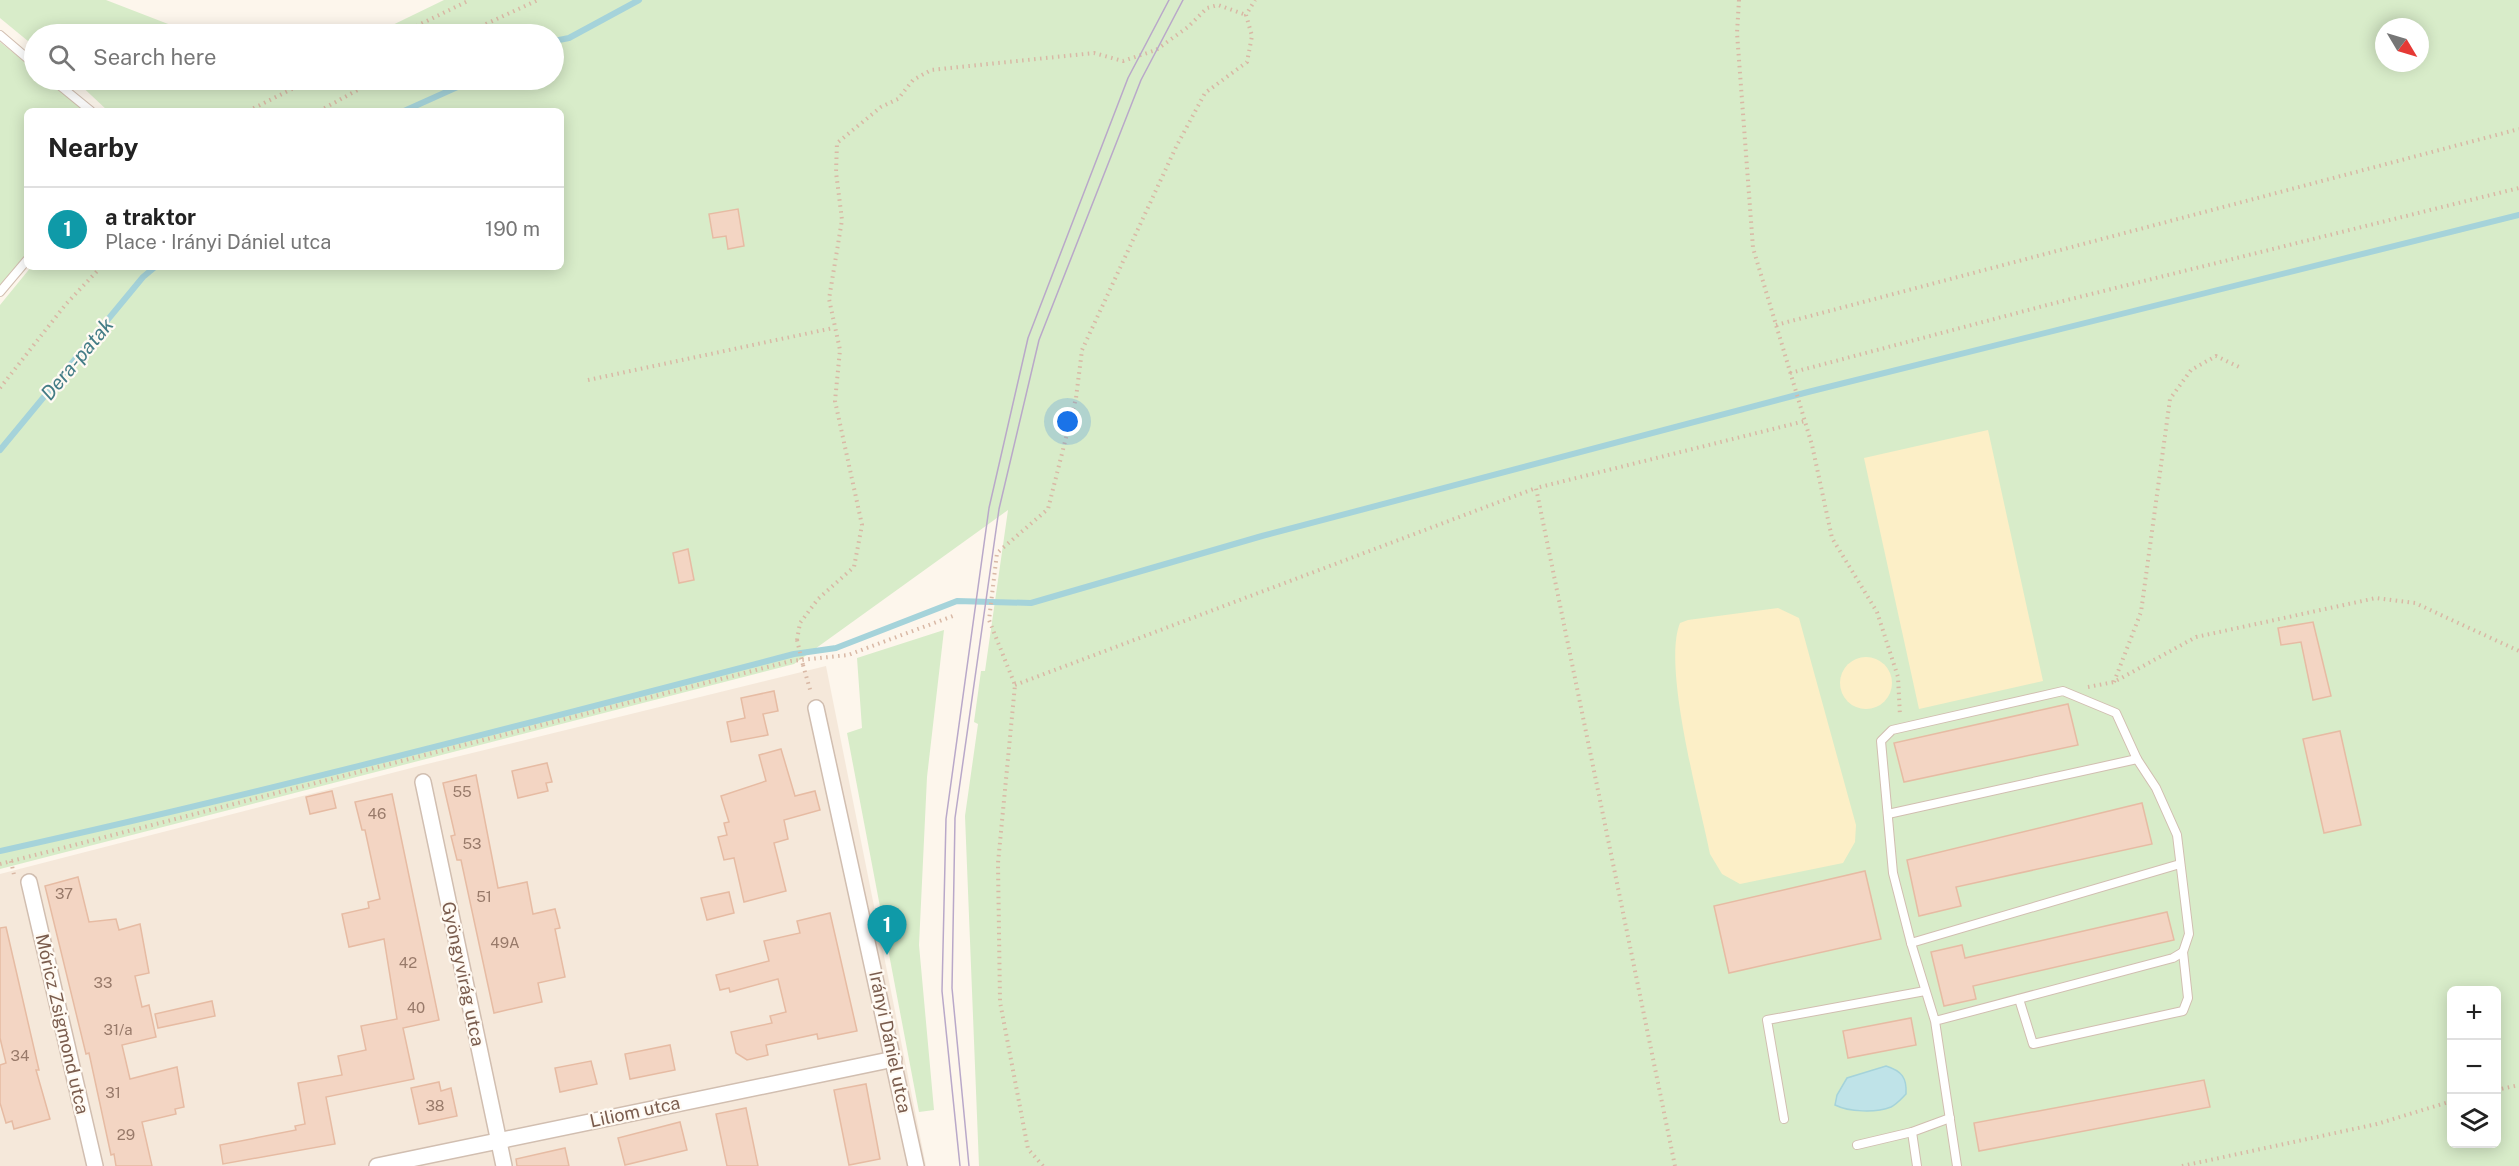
<!DOCTYPE html>
<meta charset="utf-8">
<style>
body{margin:0;font-family:"Public Sans",sans-serif;background:#f6f6f6;color:#222}
.controls{position:absolute;right:18px;bottom:18px;display:grid;overflow:hidden;border-radius:9px;box-shadow:0 3px 15px #0003}
.controls button{width:54px;height:54px;display:grid;place-items:center;padding:0;border:0;border-bottom:2px solid #e0e0e0;background:#fff;color:#222;font:30px sans-serif}
.compass{position:absolute;left:2375px;top:18px;width:54px;height:54px;border-radius:50%;background:#fff;box-shadow:0 3px 15px #0003;rotate:128deg}
.you{position:absolute;left:1068px;top:422px;width:21px;height:21px;margin:-15px;border:4px solid #fff;border-radius:50%;background:#1a73e8;box-shadow:0 0 0 9px #1a73e833}
.badge{display:grid;place-items:center;width:39px;height:39px;border-radius:50%;background:#e76f51;color:#fff;font-size:20px;font-weight:700}
.pin{position:absolute;translate:-50% -50px;filter:drop-shadow(0 2px 3px #0008)}
.pin::after{content:'';position:absolute;top:32px;width:21px;height:18px;background:inherit;clip-path:polygon(0 0,100% 0,50% 100%)}
.list{margin:0;padding:0;list-style:none}
h2{display:flex;justify-content:space-between;align-items:center;height:78px;margin:0;padding:0 24px;font-size:26px}
h2 small{font-size:20px;font-weight:400;color:#767676}
.list li{display:grid;grid-template-columns:39px 1fr auto;gap:18px;align-items:center;box-sizing:border-box;height:84px;padding:0 24px;border-top:2px solid #e0e0e0}
.list b{display:block;font-size:22px;white-space:nowrap}
.list p{margin:0;font-size:20px;white-space:nowrap;color:#767676}
.list em{font-size:20px;font-style:normal;color:#767676}
.icon{flex:none;width:33px;height:33px;fill:none;stroke:currentColor;stroke-width:2;stroke-linecap:round;stroke-linejoin:round}
.map{position:relative;flex:none;width:2519px;height:1166px;overflow:hidden}
.search{position:absolute;background:#fff;box-shadow:0 3px 15px #0003;left:24px;top:24px;width:540px;height:66px;display:flex;align-items:center;gap:15px;box-sizing:border-box;padding:0 21px;border-radius:33px;color:#767676;font-size:22px}
.panel{position:absolute;background:#fff;box-shadow:0 3px 15px #0003;left:24px;top:108px;width:540px;height:162px;border-radius:9px}
.map>svg:first-child{display:block}
</style>
<div class="map">
<svg width="2519" height="1166" viewBox="0 0 2519 1166">
<rect width="100%" height="100%" fill="#fdf6ec"/>
<path fill="#f5e8da" d="M826,666L926,1166H0V874L419,766Z"/>
<g fill="#d8ecc9" fill-rule="evenodd">
<path d="M0,0H106L194,34H34V46L0,18Z"/>
<path d="M444,0H2519V1166H979L965,816L978,724L974,722L981,671H985L1008,510L794,664L0,869V305L31,267H561V111H108L75,80H554V34H374ZM2384,27H2420V63H2384ZM2452,990H2496V1144H2452Z"/>
<path d="M0,42L34,69V80H48L88,111H27V254L0,287Z"/>
<path d="M944,630L927,777L919,945L934,1110L919,1112L847,733L862,728L857,658Z"/>
</g>
<g fill="#fcefc7">
<path d="M1988,430L2043,681L1919,709L1864,458Z"/>
<path d="M1778,608L1799,618L1856,825L1855,842L1843,863L1740,884L1722,874L1710,854C1700,803 1662,667 1680,623L1688,620Z"/>
<circle cx="1866" cy="683" r="26"/>
</g>
<path fill="#bfe3e8" stroke="#a5d3da" stroke-width="1.5" d="M1886,1066C1902,1071 1907,1078 1906,1094C1902,1098 1897,1104 1891,1107C1876,1113 1849,1112 1835,1105L1837,1095L1847,1078Z"/>
<g fill="none" stroke-linecap="round" stroke-linejoin="round">
<g stroke="#a5d3da" stroke-width="6">
<path d="M554,41L569,38L639,0"/>
<path d="M404,111L473,80"/>
<path d="M0,450L143,277L155,267"/>
<path d="M0,851C266,792 530,723 794,654L836,648L957,601L1031,603L1262,536L1808,392L2519,215"/>
</g>
</g>
<g fill="#f3d5c3" stroke="#e6bba3" stroke-width="1.5">
<path d="M738,209L744,246L728,249L726,236L713,238L709,214Z"/>
<path d="M688,549L694,580L679,583L673,553Z"/>
<path d="M2313,622L2331,696L2313,700L2301,642L2281,645L2278,628Z"/>
<path d="M774,691L778,711L763,714L768,735L731,742L727,722L745,718L741,698Z"/>
<path d="M2068,704L2078,745L1904,782L1894,743Z"/>
<path d="M2340,731L2361,825L2324,833L2303,739Z"/>
<path d="M781,749L795,796L815,791L820,810L784,820L788,839L774,843L786,891L744,902L734,858L724,860L718,837L727,835L724,823L729,822L721,796L766,781L759,755Z"/>
<path d="M547,763L552,782L546,783L548,791L518,798L512,771Z"/>
<path d="M476,775L498,888L527,882L533,914L555,909L560,928L555,929L565,977L538,983L542,1002L494,1013L461,860H457L451,836L455,835L443,783Z"/>
<path d="M332,791L336,808L310,814L306,797Z"/>
<path d="M392,794L439,1020L403,1028L414,1079L326,1097L335,1144L223,1164L220,1145L296,1130L295,1126L305,1124L298,1083L342,1075L338,1056L366,1050L361,1026L397,1019L384,939L349,947L342,914L369,908L368,902L380,899L365,830H362L355,802Z"/>
<path d="M2142,803L2152,844L1956,887L1961,906L1919,916L1907,860Z"/>
<path d="M1865,871L1881,939L1729,973L1714,906Z"/>
<path d="M78,877L89,922L116,919L119,930L140,924L149,973L135,976L142,1007L149,1005L156,1037L122,1045L130,1079L177,1067L184,1107L175,1109L176,1114L142,1122L152,1166H116L114,1154L111,1155L89,1053L86,1054L45,886Z"/>
<path d="M729,892L734,913L707,920L701,898Z"/>
<path d="M2167,912L2174,940L1973,986L1976,999L1944,1006L1931,952L1962,945L1965,958Z"/>
<path d="M830,913L857,1031L818,1039L817,1034L766,1045L768,1055L747,1060L736,1053L731,1032L772,1023L770,1016L786,1012L778,979L730,992L729,988L720,990L716,975L769,961L764,941L800,933L797,921Z"/>
<path d="M6,927L39,1070H36L50,1119L14,1129L12,1121L6,1123L0,1103V1065L6,1063L0,1038V928Z"/>
<path d="M212,1001L215,1016L158,1028L155,1014Z"/>
<path d="M1911,1018L1916,1045L1848,1058L1843,1031Z"/>
<path d="M670,1045L675,1070L630,1079L625,1054Z"/>
<path d="M591,1061L597,1084L560,1092L555,1068Z"/>
<path d="M2204,1080L2210,1107L1979,1151L1974,1123Z"/>
<path d="M439,1082L441,1091L451,1088L457,1116L419,1124L411,1088Z"/>
<path d="M866,1084L880,1159L849,1165L834,1090Z"/>
<path d="M746,1108L758,1166H727L716,1114Z"/>
<path d="M680,1122L687,1150L625,1165L618,1138Z"/>
<path d="M565,1148L569,1166H517L516,1159Z"/>
</g>
<g fill="none" stroke-linecap="round" stroke-linejoin="round">
<defs>
<g id="lane">
<path d="M0,35L34,64"/>
<path d="M53,80L91,111"/>
<path d="M0,292L27,260"/>
<path d="M1888,814L2137,759"/>
<path d="M1911,943L2180,864"/>
<path d="M2019,999L2033,1044L2183,1011L2188,998L2183,952"/>
<path d="M1935,1021L2173,958L2183,952L2189,934L2177,835L2156,788L2137,759L2116,713L2063,691L1892,730L1881,741L1893,873L1911,943L1935,1021L1957,1166"/>
<path d="M1784,1119L1767,1020L1925,991"/>
<path d="M1857,1145L1912,1132"/>
<path d="M1917,1166L1912,1132L1950,1118"/>
</g>
<g id="street">
<path d="M816,708L916,1166"/>
<path d="M423,782L504,1166"/>
<path d="M29,882L95,1166"/>
<path d="M377,1166L894,1059"/>
</g>
</defs>
<use href="#lane" stroke="#d1beb0" stroke-width="10"/>
<use href="#street" stroke="#d1beb0" stroke-width="18"/>
<g stroke="#d9b8a5" stroke-width="4" stroke-dasharray="1.5 4.5" stroke-linecap="butt">
<path d="M1739,0L1737,33L1753,248L1812,445L1832,538L1877,612L1898,677L1900,716"/>
<path d="M400,34L470,0"/>
<path d="M464,34L538,0"/>
<path d="M248,111L310,80"/>
<path d="M319,111L376,80"/>
<path d="M1776,325L2519,129"/>
<path d="M1790,373L2051,304L2519,188"/>
<path d="M588,380L833,328"/>
<path d="M0,388L66,304L101,267"/>
<path d="M797,640L800,623L818,599L854,567L862,525L835,401L840,350L829,299L842,220L836,172L837,143L881,107L898,99L913,80L931,70L1094,53L1123,61L1156,50L1188,27L1207,8L1218,5L1246,15"/>
<path d="M803,665L811,693"/>
<path d="M2114,682L2141,612L2170,399L2191,370L2216,356L2239,367"/>
<path d="M1015,685L1536,488"/>
<path d="M2088,687L2114,682L2196,637L2376,598L2415,603L2519,651"/>
<path d="M11,861L14,875"/>
<path d="M0,864L791,661L848,655L953,616"/>
<path d="M2496,1090L2519,1085"/>
<path d="M1043,1166L1028,1149L1000,1002L998,863L1015,685L989,620L997,553L1048,509L1076,398L1082,350L1176,147L1205,93L1247,62L1252,36L1246,15L1255,0"/>
<path d="M1675,1166L1536,488L1805,421"/>
<path d="M2182,1166L2377,1124L2452,1101"/>
</g>
<use href="#lane" stroke="#fff" stroke-width="8"/>
<use href="#street" stroke="#fff" stroke-width="15"/>
<g stroke="#b9a8c9" stroke-width="1.5">
<path d="M960,1166L942,991L946,819L989,508L1028,338L1128,78L1169,0"/>
<path d="M969,1166L952,988L955,818L999,509L1039,340L1141,80L1183,0"/>
</g>
<path stroke="#d9b8a5" stroke-width="4" stroke-dasharray="1.5 4.5" stroke-linecap="butt" d="M797,640L803,665"/>
</g>
<g text-anchor="middle" stroke-width="4.5" stroke-linejoin="round" paint-order="stroke">
<g font-size="15" fill="#987a6a">
<text x="462" y="797">55</text>
<text x="377" y="819">46</text>
<text x="472" y="849">53</text>
<text x="64" y="899">37</text>
<text x="484" y="902">51</text>
<text x="505" y="948">49A</text>
<text x="408" y="968">42</text>
<text x="103" y="988">33</text>
<text x="416" y="1013">40</text>
<text x="118" y="1035">31/a</text>
<text x="20" y="1061">34</text>
<text x="113" y="1098">31</text>
<text x="435" y="1111">38</text>
<text x="126" y="1140">29</text>
</g>
<g font-size="18" fill="#7a5c4d" stroke="#fffaf3">
<text transform="translate(463 974) rotate(78)" y="6">Gyöngyvirág utca</text>
<text transform="translate(62 1024) rotate(77)" y="6">Móricz Zsigmond utca</text>
<text transform="translate(890 1042) rotate(78)" y="6">Irányi Dániel utca</text>
<text transform="translate(635 1112) rotate(-12)" y="6">Liliom utca</text>
</g>
<g font-size="20" font-style="italic" fill="#437c86" stroke="#fffaf3">
<text transform="translate(77 359) rotate(-50)" y="7">Dera-patak</text>
</g>
</g>
</svg>
<div class="controls">
<button>+</button>
<button>−</button>
<button><svg class="icon" aria-label="layers" viewBox="0 0 24 24"><path d="M12 4l9 5-9 5-9-5zM3 14l9 5 9-5"/></svg></button>
</div>
<svg class="compass" viewBox="-18 -18 36 36"><path d="M0-13l5 13h-10z" fill="#e53935"/><path d="M0 13l5-13h-10z" fill="#767676"/></svg>
<div class="you"></div>
<div class="pin badge" style="left:887px;top:955px;background:#0f9aa8">1</div>
<div class="search"><svg class="icon" aria-label="search" viewBox="0 0 24 24"><circle cx="10" cy="10" r="6"/><path d="M15 15l6 6"/></svg>Search here</div>
<section class="panel">
<h2>Nearby<small></small></h2>
<ul class="list">
<li><span class="badge" style="background:#0f9aa8">1</span><div><b>a traktor</b><p>Place · Irányi Dániel utca</p></div><em>190 m</em></li>
</ul>
</section>
</div>
